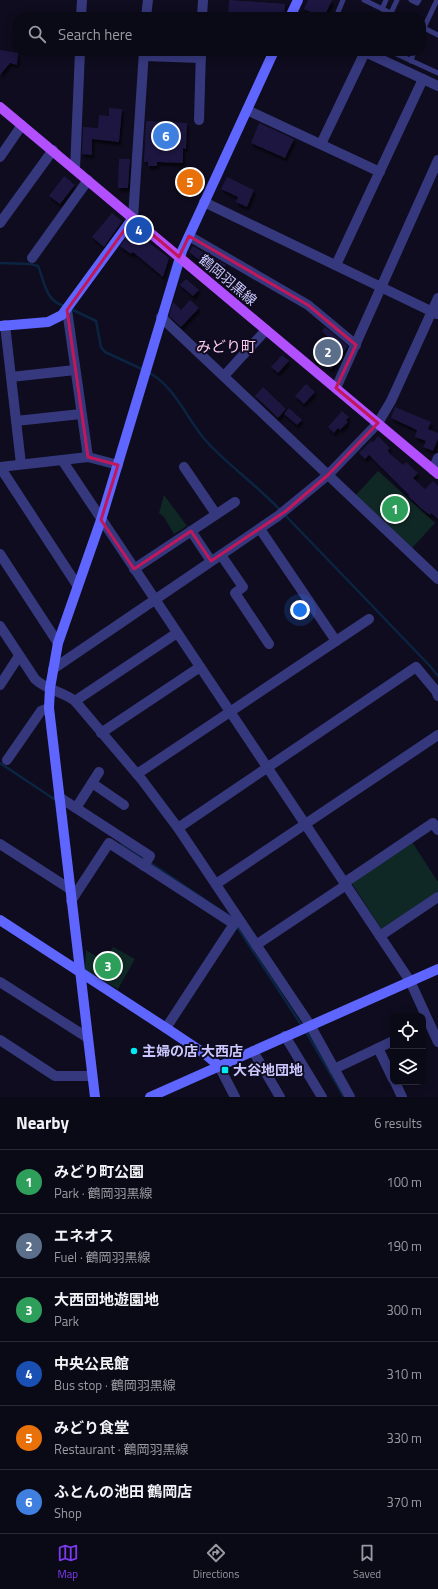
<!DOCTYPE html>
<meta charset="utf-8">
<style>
body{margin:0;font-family:"Titillium Web","Noto Sans JP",sans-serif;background:#13121f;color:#f1f3f6}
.controls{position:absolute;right:12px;bottom:12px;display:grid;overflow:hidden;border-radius:8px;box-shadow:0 2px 10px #0003}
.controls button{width:36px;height:36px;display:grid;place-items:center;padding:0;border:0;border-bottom:1px solid #2a2a35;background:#0a0916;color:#f1f3f6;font:20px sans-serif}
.you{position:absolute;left:300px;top:610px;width:14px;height:14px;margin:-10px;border:3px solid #fff;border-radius:50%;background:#1a73e8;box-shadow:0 0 0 6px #1a73e833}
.badge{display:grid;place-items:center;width:26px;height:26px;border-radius:50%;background:#7c3aed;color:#fff;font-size:13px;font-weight:700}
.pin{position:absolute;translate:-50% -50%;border:2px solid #fff;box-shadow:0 1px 4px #0006}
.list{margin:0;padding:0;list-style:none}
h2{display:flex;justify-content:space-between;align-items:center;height:52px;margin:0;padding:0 16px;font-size:17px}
h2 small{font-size:13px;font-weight:400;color:#999aa1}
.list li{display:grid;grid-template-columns:26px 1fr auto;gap:12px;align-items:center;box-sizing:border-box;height:64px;padding:0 16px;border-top:1px solid #2a2a35}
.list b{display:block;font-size:15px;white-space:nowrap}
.list p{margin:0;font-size:13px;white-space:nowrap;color:#999aa1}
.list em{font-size:13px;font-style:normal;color:#999aa1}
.icon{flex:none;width:22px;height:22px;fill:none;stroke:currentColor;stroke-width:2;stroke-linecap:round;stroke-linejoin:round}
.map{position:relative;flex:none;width:438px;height:1097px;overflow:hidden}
.search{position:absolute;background:#0a0916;box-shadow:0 2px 10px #0003;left:12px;right:12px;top:12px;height:44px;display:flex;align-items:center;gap:10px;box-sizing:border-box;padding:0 14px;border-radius:16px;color:#999aa1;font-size:15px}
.sheet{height:436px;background:#0a0916}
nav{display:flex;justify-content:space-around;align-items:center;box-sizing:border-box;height:56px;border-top:1px solid #2a2a35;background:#0a0916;font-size:11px;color:#999aa1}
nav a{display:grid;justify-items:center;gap:2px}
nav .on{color:#7c3aed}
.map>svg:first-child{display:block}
</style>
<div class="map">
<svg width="438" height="1097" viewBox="0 0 438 1097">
<defs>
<filter id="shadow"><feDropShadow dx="2" dy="3.5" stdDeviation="1" flood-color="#0009"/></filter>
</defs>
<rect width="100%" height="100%" fill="#0e0c1e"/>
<g fill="#0f2825">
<path d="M378,471L435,523L412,548L355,496Z"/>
<path d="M164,495L187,526L174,534L164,517L159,513Z"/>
<path d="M412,842L438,882V892L382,930L351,882Z"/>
<path d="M113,947L135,959L118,989L85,970L86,950L104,961Z"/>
</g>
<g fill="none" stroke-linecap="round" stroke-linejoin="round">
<g stroke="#0b2442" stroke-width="2.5">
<path d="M0,263L30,264L38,266C45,283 45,300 64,306"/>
<path d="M71,309L96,321L101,347L105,352L144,370"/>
<path d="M148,372C176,387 187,420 207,442C230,467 258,486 281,511"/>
<path d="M284,514L430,666L438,676"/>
<path d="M0,763L57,801"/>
<path d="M122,844L145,859"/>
<path d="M149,862L229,916"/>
<path d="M236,925L302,1026"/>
<path d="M305,1030L344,1097"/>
</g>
</g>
<g fill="#1d183f" filter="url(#shadow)">
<path d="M229,0L285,4L284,17L242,14V17H228Z"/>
<path d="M308,0H332L324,17H313L315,14L304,9Z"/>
<path d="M0,50L18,53L17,65L10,63L0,75Z"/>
<path d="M109,108L122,109L119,142L92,139V155L82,154L83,127L98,128L99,115L109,116Z"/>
<path d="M146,121L187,123L186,149L183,148V163L157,162V166H148V162H144Z"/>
<path d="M259,123L294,139L285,158L251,143Z"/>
<path d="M119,159H130L128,188H118Z"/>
<path d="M187,175L200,176L199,186H181L182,178L187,179Z"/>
<path d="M64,176L75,185L60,204L49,196Z"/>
<path d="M227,177L254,190L247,207L236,202L238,197L221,189Z"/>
<path d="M112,213L122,221L104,247L92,237Z"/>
<path d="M132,230L169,258L163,277L133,252L131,254L120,246Z"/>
<path d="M193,246L213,259L214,258L226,265L218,275L189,252Z"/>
<path d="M186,279L199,290L193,296L180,285Z"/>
<path d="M190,300L199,308L181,327L169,316L173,302L181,310Z"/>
<path d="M325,327L348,346L331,369L320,358L333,342L322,331Z"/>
<path d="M282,355L289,361L278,373L271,367Z"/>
<path d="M306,384L315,392L304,404L295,396Z"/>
<path d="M263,387L286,409L278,418L255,396Z"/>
<path d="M395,407L431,422L428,429L438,433V439L433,451L423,447L426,441L415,437L417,430L391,418Z"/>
<path d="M289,408L302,420L297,425L284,414Z"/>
<path d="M342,411L349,417L346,420L348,422L340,430L338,428L334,433L328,427Z"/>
<path d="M378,436L390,448L388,450L389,453L403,465L406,462L418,473L413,478L425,489L433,481L438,486V519L431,513L430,515L422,509L408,496L409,495L369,455L365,459L359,453L371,441L373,442Z"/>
</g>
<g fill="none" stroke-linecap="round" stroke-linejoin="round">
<g stroke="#36387d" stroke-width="5">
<path d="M364,0L399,17"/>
<path d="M411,0L417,3L419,0"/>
<path d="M382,9L386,0"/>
<path d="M391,13L397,0"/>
<path d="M336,17L343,0"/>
<path d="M422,27L438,35"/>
<path d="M421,34L437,0"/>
<path d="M390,51L438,73"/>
<path d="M411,61L414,51"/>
</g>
<g stroke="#36387d" stroke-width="10">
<path d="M81,17L82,0"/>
<path d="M146,17L148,0"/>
<path d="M202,17L203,0"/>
<path d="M363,51L438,86"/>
<path d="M144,56L201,58"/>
<path d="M247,110L380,172"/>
<path d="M199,120L201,51"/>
<path d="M321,144L365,52"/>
<path d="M0,157L22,125"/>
<path d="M75,169L80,51"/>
<path d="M204,202L437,314"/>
<path d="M133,218L144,51"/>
<path d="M0,223L53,150"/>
<path d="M189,236L308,305L356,345"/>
<path d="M32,258L88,180"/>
<path d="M336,265L423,79"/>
<path d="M67,310L88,457"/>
<path d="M161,317L438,579"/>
<path d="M5,325L21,464"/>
<path d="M224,376L266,330"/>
<path d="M11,377L75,370"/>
<path d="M336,388L438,160"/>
<path d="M16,421L81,414"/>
<path d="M62,460L410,981L438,1042"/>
<path d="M0,467L77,585"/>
<path d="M0,467L88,457L118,465"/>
<path d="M184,467L216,514"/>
<path d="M433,470L438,458"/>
<path d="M260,529L336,641"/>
<path d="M191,531L211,561"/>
<path d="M0,554L58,643"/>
<path d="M221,555L243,587L235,593L269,644"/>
<path d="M134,569L235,502"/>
<path d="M0,626L35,679C46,690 62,691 75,701L142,780L178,828L310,1025L350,1097"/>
<path d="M53,669L278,516L328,475L378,423L391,401L438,298"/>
<path d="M0,685L19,656"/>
<path d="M75,701L177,633"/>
<path d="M101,733L200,667"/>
<path d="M7,760L41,711L49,708"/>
<path d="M137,774L369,619"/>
<path d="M92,783L124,805"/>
<path d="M59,797L150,856L144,866"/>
<path d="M76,808L99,772"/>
<path d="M178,828L416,667L436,691L438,696"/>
<path d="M0,844L70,889"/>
<path d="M344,883L433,823L438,830"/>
<path d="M216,884L438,735"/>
<path d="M71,901L109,843L234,924"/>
<path d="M380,936L438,897"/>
<path d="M256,945L346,885"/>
<path d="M0,982L88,1038"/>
<path d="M166,1028L234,924L239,921"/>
<path d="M285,1036L322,1097"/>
<path d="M0,1040L55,1076H92"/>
<path d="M378,1048L393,1079"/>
<path d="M253,1051L280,1097"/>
<path d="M219,1066L235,1097"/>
<path d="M334,1069L393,1041"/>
<path d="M395,1082L402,1097"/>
</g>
<g stroke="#5f65ff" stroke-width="10">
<path d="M290,17L298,0"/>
<path d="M0,326L48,322L62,315L133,218"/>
<path d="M0,920L166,1028L205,1054L219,1066"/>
<path d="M95,1097L49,708L50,688L58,643L101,520L182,251L274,51"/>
<path d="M150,1097L438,969"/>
</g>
<path stroke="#b24fff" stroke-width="10" d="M0,107L438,474"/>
</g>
<path fill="none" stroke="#c2185b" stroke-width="3" stroke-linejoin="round" d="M133,218L179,257L189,236L308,305L356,345L336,388L378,423L328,475L286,511L211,561L191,531L134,569L101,520L118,465L88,457L67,310Z"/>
<g fill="#00eaf3" stroke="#0e0c1e" stroke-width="1.5">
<circle cx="134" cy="1051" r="4"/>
<rect x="221" y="1066" width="8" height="8" rx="2"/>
</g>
<g text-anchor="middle" stroke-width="4" stroke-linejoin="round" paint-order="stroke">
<g font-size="14" fill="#cbc8ff" stroke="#0e0c1e">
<text transform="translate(228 280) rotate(40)" y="5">鶴岡羽黒線</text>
</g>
<g font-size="14" font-weight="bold" fill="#cbc8ff" stroke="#0e0c1e" text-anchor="start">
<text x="142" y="1056">主婦の店 大西店</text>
<text x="233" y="1075">大谷地団地</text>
</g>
<g font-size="15" fill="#ffcaef" stroke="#0e0c1e">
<text x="226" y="352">みどり町</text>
</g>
</g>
</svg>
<div class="controls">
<button><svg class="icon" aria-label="locate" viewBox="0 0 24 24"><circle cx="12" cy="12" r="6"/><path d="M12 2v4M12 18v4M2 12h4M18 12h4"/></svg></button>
<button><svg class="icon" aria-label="layers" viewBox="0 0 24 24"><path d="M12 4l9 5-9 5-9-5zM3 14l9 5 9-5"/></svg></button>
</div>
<div class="you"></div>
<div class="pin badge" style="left:395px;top:509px;background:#2e9e5b">1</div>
<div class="pin badge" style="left:328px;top:352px;background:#5c6f8a">2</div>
<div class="pin badge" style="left:108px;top:966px;background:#2e9e5b">3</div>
<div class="pin badge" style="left:139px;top:230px;background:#1a4fb4">4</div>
<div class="pin badge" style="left:190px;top:182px;background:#e8710a">5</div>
<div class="pin badge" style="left:166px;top:136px;background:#3f7fe0">6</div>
<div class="search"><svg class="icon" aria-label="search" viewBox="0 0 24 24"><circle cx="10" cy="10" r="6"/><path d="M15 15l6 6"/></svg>Search here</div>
</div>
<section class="sheet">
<h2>Nearby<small>6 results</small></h2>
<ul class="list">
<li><span class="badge" style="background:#2e9e5b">1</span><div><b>みどり町公園</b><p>Park · 鶴岡羽黒線</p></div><em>100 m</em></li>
<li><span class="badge" style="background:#5c6f8a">2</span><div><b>エネオス</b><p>Fuel · 鶴岡羽黒線</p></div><em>190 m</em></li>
<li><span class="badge" style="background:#2e9e5b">3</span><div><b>大西団地遊園地</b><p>Park</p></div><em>300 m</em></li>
<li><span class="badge" style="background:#1a4fb4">4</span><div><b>中央公民館</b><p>Bus stop · 鶴岡羽黒線</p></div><em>310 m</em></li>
<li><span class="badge" style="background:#e8710a">5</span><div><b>みどり食堂</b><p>Restaurant · 鶴岡羽黒線</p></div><em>330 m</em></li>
<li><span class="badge" style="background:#3f7fe0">6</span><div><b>ふとんの池田 鶴岡店</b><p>Shop</p></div><em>370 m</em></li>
</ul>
</section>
<nav>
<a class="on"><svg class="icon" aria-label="map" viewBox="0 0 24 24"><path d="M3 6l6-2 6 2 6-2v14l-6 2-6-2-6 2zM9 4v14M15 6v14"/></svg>Map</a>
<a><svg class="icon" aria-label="directions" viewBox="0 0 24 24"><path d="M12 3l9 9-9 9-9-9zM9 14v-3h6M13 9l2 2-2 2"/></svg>Directions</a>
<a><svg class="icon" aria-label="saved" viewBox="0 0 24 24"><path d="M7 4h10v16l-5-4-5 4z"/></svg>Saved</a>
</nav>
